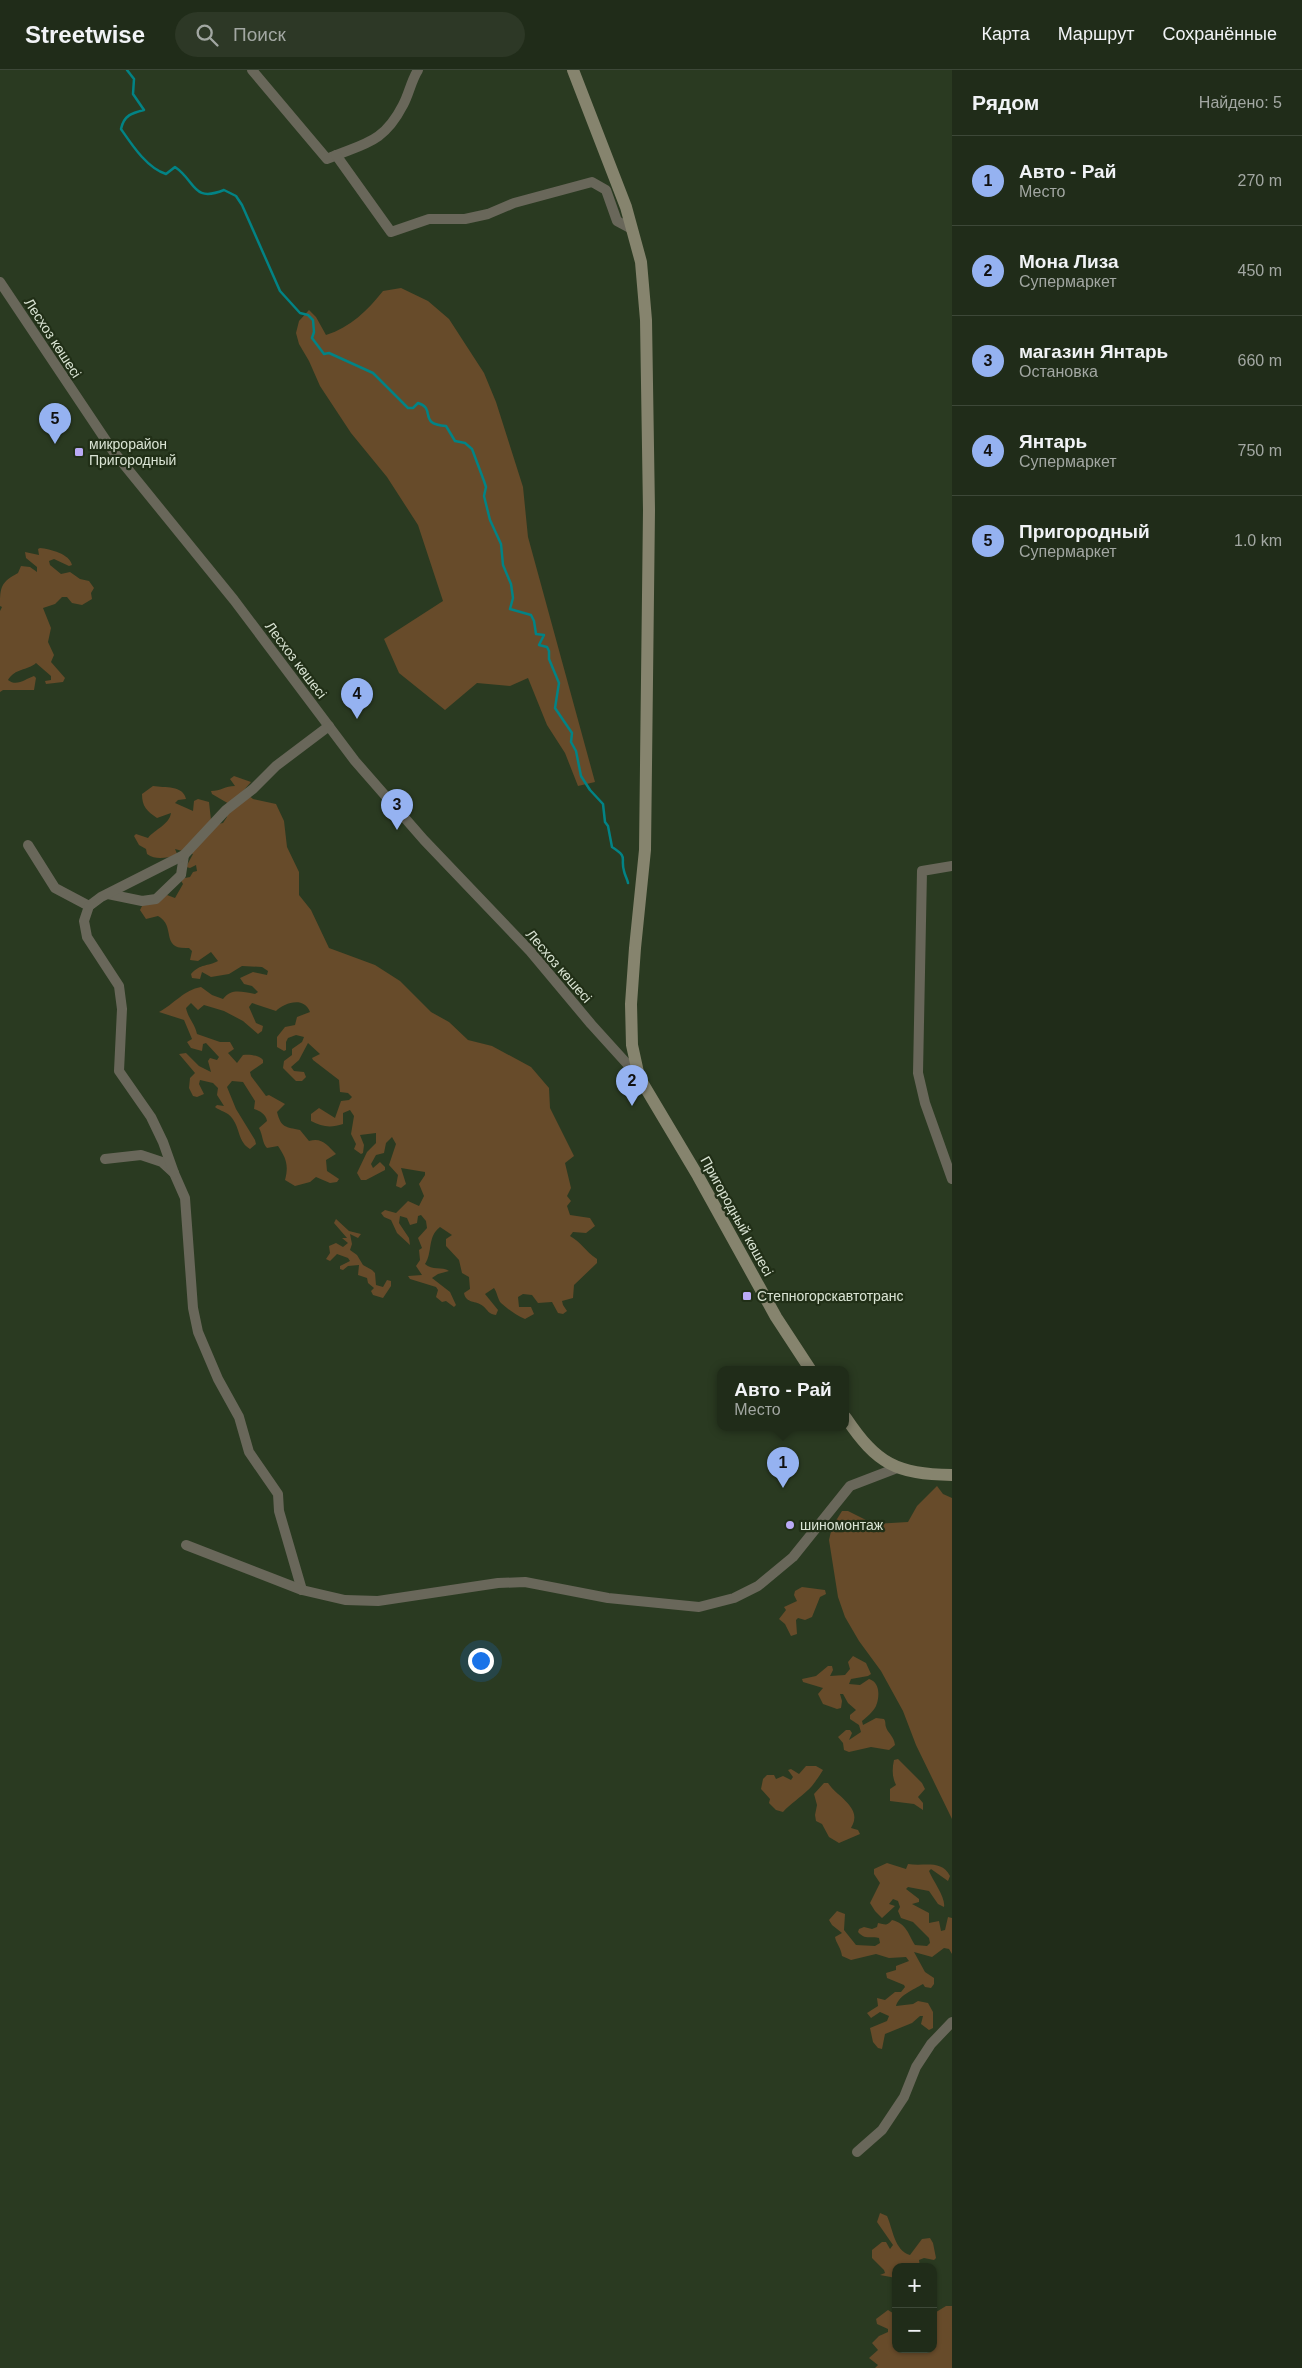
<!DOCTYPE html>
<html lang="ru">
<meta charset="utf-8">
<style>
body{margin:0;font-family:Helvetica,sans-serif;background:#2d3826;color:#f1f3f6}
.controls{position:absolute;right:15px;bottom:15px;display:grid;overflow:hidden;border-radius:10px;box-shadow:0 1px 4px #0004}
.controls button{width:45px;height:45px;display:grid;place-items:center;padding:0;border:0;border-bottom:1px solid #3d4838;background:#202c19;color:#f1f3f6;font:25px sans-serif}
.you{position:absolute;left:480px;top:1590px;width:18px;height:18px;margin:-12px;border:4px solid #fff;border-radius:50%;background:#1a73e8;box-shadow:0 0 0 8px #1a73e833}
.badge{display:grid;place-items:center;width:32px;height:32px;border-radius:50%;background:#95b2f1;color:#111;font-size:16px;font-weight:700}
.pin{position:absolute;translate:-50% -41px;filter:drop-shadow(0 1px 2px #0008)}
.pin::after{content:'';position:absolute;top:26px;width:18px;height:15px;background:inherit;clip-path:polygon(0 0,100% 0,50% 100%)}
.popup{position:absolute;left:717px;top:1296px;width:132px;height:65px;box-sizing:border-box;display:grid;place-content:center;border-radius:10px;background:#202c19;filter:drop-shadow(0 1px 4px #0005);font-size:16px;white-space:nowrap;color:#a2a7a2}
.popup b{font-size:19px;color:#f1f3f6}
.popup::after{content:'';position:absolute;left:50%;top:100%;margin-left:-10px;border:10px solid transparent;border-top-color:#202c19}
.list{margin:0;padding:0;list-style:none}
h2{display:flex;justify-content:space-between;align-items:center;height:65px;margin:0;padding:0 20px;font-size:21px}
h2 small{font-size:16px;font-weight:400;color:#a2a7a2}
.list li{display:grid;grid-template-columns:32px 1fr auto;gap:15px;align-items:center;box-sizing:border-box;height:90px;padding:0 20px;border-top:1px solid #3d4838}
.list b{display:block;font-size:19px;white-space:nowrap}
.list p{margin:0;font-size:16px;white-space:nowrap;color:#a2a7a2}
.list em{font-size:16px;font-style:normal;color:#a2a7a2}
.icon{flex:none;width:28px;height:28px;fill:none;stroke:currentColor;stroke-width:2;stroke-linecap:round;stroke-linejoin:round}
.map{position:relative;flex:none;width:952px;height:2298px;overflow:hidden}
header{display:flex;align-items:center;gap:30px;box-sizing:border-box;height:70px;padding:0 25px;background:#202c19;border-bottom:1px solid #3d4838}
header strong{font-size:24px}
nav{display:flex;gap:28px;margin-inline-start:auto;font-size:18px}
.search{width:350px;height:45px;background:#2d3826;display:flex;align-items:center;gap:12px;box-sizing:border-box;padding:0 18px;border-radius:28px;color:#a2a7a2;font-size:19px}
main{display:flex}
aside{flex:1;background:#202c19}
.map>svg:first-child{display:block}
</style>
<header>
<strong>Streetwise</strong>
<div class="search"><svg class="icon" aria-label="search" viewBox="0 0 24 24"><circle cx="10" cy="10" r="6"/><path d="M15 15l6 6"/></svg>Поиск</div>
<nav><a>Карта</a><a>Маршрут</a><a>Сохранённые</a></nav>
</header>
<main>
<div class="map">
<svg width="952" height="2298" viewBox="0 0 952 2298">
<rect width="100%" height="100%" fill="#2a3a21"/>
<g fill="#674b2a">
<path d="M401,218L428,231L449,249L484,303L496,332L523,417L528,467L595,712L578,716L565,683L547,655L528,608L510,616L477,613L445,640L399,603L384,569L443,531L418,455L387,407L351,363L320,316L309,291L299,274L296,263L299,251L309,240L316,247L326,265C351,257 367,241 383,221Z"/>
<path d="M40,478C50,479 70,484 72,495L69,496L54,489L49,491L50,495L61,504L70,502L80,509L89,511L94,518L91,523L92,529L82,535L72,533L67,527H62L55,534L43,538L51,558L48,572L54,585L51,592L65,608L63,612L46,614L45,611L51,610V606L36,593C27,601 15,598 8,610C17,617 25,609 34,606L36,608L34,620H3L0,622V541L2,537L0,536C0,517 1,512 18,503L21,496L30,497L37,502V497L26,488L25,482L39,485L38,479Z"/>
<path d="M234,706L251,712L243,721L253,729L276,734L284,751L287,777L299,802V825L311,840L329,878L375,895L400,911L431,942L449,952L468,970L492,976L531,997L549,1018L550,1038L574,1086L565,1093L571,1118L567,1126L571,1131L567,1136L570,1145L590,1148L595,1156L586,1163L573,1162L570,1166C581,1172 585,1181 597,1189V1193L574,1215L573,1228L562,1231L563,1235L567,1241L563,1244L558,1243L552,1232L538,1233L532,1225L523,1224L518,1227L519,1237H531L534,1244L525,1249C515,1245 508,1239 501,1233C498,1230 497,1222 494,1218L485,1224L498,1240L496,1245C488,1244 488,1240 483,1236C476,1230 466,1234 464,1223L470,1219L469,1207L462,1203L459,1190L446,1176V1169L452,1165L440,1157C427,1167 433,1182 425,1194C432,1201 442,1196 449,1201L438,1204L432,1208L450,1222L456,1235L454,1237L446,1231L442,1232L436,1227L438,1220L436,1217L410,1209L408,1206L422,1205L416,1196L420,1190L419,1180L422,1178L418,1168L427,1158L426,1151L421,1145L418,1146L417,1153L410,1155L407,1148L400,1146L399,1153L409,1168L410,1175L397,1163L391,1150L384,1147L381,1143L385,1140L396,1143L408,1131L419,1136L424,1126L419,1114L425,1105V1102L401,1098L406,1114L401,1118L396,1116L398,1105L389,1095L396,1074L392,1067L386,1073L384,1083L376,1085L371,1094L373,1098L380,1092L385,1097V1100L366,1110H361L357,1103L367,1082L376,1073V1063L360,1065L364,1075L363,1083L361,1084L354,1079L356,1074L351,1064L354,1046L350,1040L343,1043V1054C331,1058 322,1057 311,1051V1044L319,1038L335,1048L341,1031L349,1030L352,1027L348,1023L340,1022L339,1010L313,990L312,988L320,984L308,973L299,990L291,997L294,1001L304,1002L306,1007L302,1011H296L283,998L284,991L292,985V979L302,972L304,967L296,965L288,968L286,972V980L284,981L277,977V967L285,957L295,955L297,947L310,942C304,926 284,933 276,941L252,933L249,937L256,953L263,956L262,961L258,964L243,951L224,941L204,935L198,940L191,933L186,938C188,948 195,954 197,964L220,972H230L234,979L228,983L237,993L243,985C249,984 259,985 263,990V993L250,1002L251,1006L266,1026L269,1025L285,1034L277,1042C281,1058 286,1057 300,1060L309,1071C322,1067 327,1075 336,1084L326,1090L327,1101L339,1109L337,1112L330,1113L316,1107L310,1112L295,1116L285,1110C289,1095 286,1088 278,1076L267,1078C262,1073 263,1065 259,1058L267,1051C266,1044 260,1041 254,1039L255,1031L243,1012L232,1011L227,1017L236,1039L255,1070L256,1074L250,1079C238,1072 240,1058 232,1048C228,1042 220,1041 215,1037L217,1035L224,1036L217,1025L218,1018L213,1013L200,1010L199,1014L204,1024L197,1027L193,1026L189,1018L190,1008L195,1003L179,984L186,983L199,996L211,1002L208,991L210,988L217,990L219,987L206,973L203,974L202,981L191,978L187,972L192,969L184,950L159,942C174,934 184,920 201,917L212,925L223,929C232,918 241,922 255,924L258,922L252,916L244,914L240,908L253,902L267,905L268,901L262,897L242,896L229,904L211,907L202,902L200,909L192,908L191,904C201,893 207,897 218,891L211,882L198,891L190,890L192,881L189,878C159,880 177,856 158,846L146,849L140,840L143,834L167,825L175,828L183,814L180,809L190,807L193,802L197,801L196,795L190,798L186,797L193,784L175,779L178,786C166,787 157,791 147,784L146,779L139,775L134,766L136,764L148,768C155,759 169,755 171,743L157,748C147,741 142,737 142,724L153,716C165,718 183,715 186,729L178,730L175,733L193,741L194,731L198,729L209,732L211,750L218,754L223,753L227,747L226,741L236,738L212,724L211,721C221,721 225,716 235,716L230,709Z"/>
<path d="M336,1149L349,1161L361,1164L358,1168L350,1164L352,1174L350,1180L357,1185L363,1195L372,1200L375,1203L376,1215L383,1217L387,1210L391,1211V1216L383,1228L373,1225L371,1221L374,1218L368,1213L367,1208L358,1205L359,1195L348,1196L343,1200L340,1199V1196L350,1191L348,1188L337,1184L330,1191L326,1189L330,1183L329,1176L336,1173L343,1177L348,1173L342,1168H347L334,1153Z"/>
<path d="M937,1416L943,1424L952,1428V1749L916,1675L903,1641L881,1601L859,1571L845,1547L838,1527L829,1470L832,1457L842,1441H848L874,1454L908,1452L917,1436Z"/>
<path d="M802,1517L825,1520L826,1524L820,1527L812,1547L805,1550L798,1548L796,1550L797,1564L791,1566L785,1554L779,1549L786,1540L784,1537L797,1531L794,1525L795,1521Z"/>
<path d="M853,1586L866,1593L871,1604L868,1606L851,1609L849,1614L860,1615L869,1609C880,1612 880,1627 876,1636C873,1642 867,1647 862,1651L863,1655L876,1648L884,1649C886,1652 885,1654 886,1657C887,1662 894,1666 895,1675L889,1680L871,1677L849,1682L844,1680L843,1673L838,1667L846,1660H850L852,1663L849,1670L861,1662L859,1655L850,1649V1645L856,1640L848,1633L843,1624H840L842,1631L841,1638L837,1639L823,1634L818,1624L823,1618L803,1612L802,1609L816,1606L828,1596H832L833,1600L830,1606L845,1605L850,1599L848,1592Z"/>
<path d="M898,1689L922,1713L925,1719L918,1727L923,1733V1740L914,1734L890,1731V1719L896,1715C892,1707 892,1699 894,1690Z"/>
<path d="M806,1696H816L823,1700C820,1705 812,1717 808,1720C800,1728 791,1733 783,1742L776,1740L769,1733L770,1729L761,1719L763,1709L767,1705H774L776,1709L783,1706L791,1710L793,1707L788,1700L791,1699L799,1704Z"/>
<path d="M824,1713H828C837,1727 864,1738 851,1758L858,1760L860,1764L839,1773L829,1767L822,1754L816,1751L815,1745L817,1735L814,1724Z"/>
<path d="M887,1793L906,1799L908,1794C924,1797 941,1789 950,1806L948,1811L931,1799L929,1801C933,1811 946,1828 944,1837L938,1834L929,1821L908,1817L906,1819L919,1829V1832L912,1834L929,1843V1853L939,1851L941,1861L945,1860L948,1847L952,1848V1884L949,1879L944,1878L932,1887L914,1882L925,1902L934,1908V1914L931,1918L925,1917L923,1914C913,1920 899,1925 896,1936L913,1934L918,1931L928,1933L933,1942V1958L929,1960L921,1954L923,1946H920L912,1953L885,1964L882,1979L878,1978L873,1972L870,1958L887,1951L889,1946L880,1942L871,1948L867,1943L878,1936L877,1928L885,1930L895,1922H901L905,1917L904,1915L887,1908L886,1903L896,1900V1896L909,1891L906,1887L889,1888L876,1884L851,1890L842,1886C841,1878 836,1873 835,1867L842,1863L832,1855L829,1850L837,1841L845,1844L844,1860L856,1875L875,1876L880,1873L879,1868C869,1866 865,1870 858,1862L859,1859L864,1857L872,1859L877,1857L878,1853C885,1854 886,1857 892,1850C907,1854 908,1864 915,1875L927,1876L930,1873L929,1868L913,1852L901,1848L898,1841L900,1837L898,1831L893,1829L889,1834L895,1836L882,1848L875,1841L870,1833L880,1813L874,1804V1799Z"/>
<path d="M880,2143L887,2146C893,2159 894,2180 910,2185L922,2169L930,2168L933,2173L936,2188L934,2190L924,2188L919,2190L920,2197H896V2208L880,2205L885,2203L884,2200L872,2188V2180L882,2172H886L890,2179L893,2175L877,2152Z"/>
<path d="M946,2236H952V2298H875L878,2295L869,2288L878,2280L872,2273L879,2266L888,2262V2259L877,2254L876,2249L888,2240L896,2245V2279H933V2244Z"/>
</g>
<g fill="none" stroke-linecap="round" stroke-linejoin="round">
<path stroke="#028385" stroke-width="2.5" d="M127,0L134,9L133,24L144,40C132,43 124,45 121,59C132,75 147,98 166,104L175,97C196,111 192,133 224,120L236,126L242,135L280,221L300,243L308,245L313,250L314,262L312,268L324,284L329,283L373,303L408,338H413L418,333C437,339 417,354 446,356L455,371L465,373L472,379L484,411L486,417L484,426L490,450L501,474L503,495L511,514L513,528L510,539L531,545L534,551L536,564L544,565L539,575L547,577L549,581V589L559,613L555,638L572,663L571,672L576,681L581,706L590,720L603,734L605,752L608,756L612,777C629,788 620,787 624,801C625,806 627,808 628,813"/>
<g stroke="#69675a" stroke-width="10">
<path d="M252,0L327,89C364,73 383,74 403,35C409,24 411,11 418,0"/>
<path d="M336,85L391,162L429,149H465L488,144L514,133L592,112L606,120L617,151L632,159"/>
<path d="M0,212L113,381L234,530L355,691L424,770L530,881L591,954L639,1007"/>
<path d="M28,775L55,818L89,836"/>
<path d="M952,796L922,801L918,1003L925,1033L952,1109"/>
<path d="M108,824L142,831L156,829L181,805L184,785"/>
<path d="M105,1089L141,1085L162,1092L174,1103L185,1128L193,1238L198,1262L218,1309L239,1347L249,1382L278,1424L279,1441L302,1520"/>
<path d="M174,1103L163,1072L151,1047L119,1001L122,939L119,916L87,867L84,851L89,836L101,827L184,785L226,740L253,719L276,696L329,656"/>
<path d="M186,1475L302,1520L345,1530L378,1531L498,1513L525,1512L608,1528L699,1537L734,1528L758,1516L793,1487L850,1416L897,1398"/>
<path d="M857,2082L882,2060L904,2027L916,1997L931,1974L952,1952"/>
</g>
<g stroke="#86846e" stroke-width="12">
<path d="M573,0L626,137L641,192L646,250L649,440L645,780L635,878L631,934L632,975L639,1007L698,1106L776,1247L810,1299"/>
<path d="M846,1348C877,1394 896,1404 952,1405"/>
</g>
</g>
<g fill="#baaaf6" stroke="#212f17" stroke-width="2">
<rect x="74" y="377" width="10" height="10" rx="2.5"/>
<rect x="742" y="1221" width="10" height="10" rx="2.5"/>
<circle cx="790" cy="1455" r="5"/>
</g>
<g text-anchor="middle" stroke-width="4.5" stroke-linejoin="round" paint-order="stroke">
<g font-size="14" fill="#dae4d4" stroke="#212f17">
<text transform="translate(53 268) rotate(57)" y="5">Лесхоз көшесі</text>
<text transform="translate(296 590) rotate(53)" y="5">Лесхоз көшесі</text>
<text transform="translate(559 896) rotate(49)" y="5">Лесхоз көшесі</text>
<text transform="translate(737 1146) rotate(61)" y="5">Пригородный көшесі</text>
</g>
<g font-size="14" fill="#dae4d4" stroke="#212f17" text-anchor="start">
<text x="89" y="379">микрорайон<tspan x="89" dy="16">Пригородный</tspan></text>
<text x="757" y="1231">Степногорскавтотранс</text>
<text x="800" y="1460">шиномонтаж</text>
</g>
</g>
</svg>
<div class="controls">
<button>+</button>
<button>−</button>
</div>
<div class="you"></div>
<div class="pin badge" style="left:783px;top:1418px">1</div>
<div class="popup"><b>Авто - Рай</b>Место</div>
<div class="pin badge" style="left:632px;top:1036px">2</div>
<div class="pin badge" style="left:397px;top:760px">3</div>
<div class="pin badge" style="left:357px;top:649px">4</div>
<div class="pin badge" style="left:55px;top:374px">5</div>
</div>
<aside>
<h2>Рядом<small>Найдено: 5</small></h2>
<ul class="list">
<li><span class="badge">1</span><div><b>Авто - Рай</b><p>Место</p></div><em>270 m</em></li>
<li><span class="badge">2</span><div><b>Мона Лиза</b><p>Супермаркет</p></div><em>450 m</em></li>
<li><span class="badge">3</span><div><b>магазин Янтарь</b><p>Остановка</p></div><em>660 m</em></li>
<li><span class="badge">4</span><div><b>Янтарь</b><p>Супермаркет</p></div><em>750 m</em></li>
<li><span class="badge">5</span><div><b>Пригородный</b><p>Супермаркет</p></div><em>1.0 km</em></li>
</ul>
</aside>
</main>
